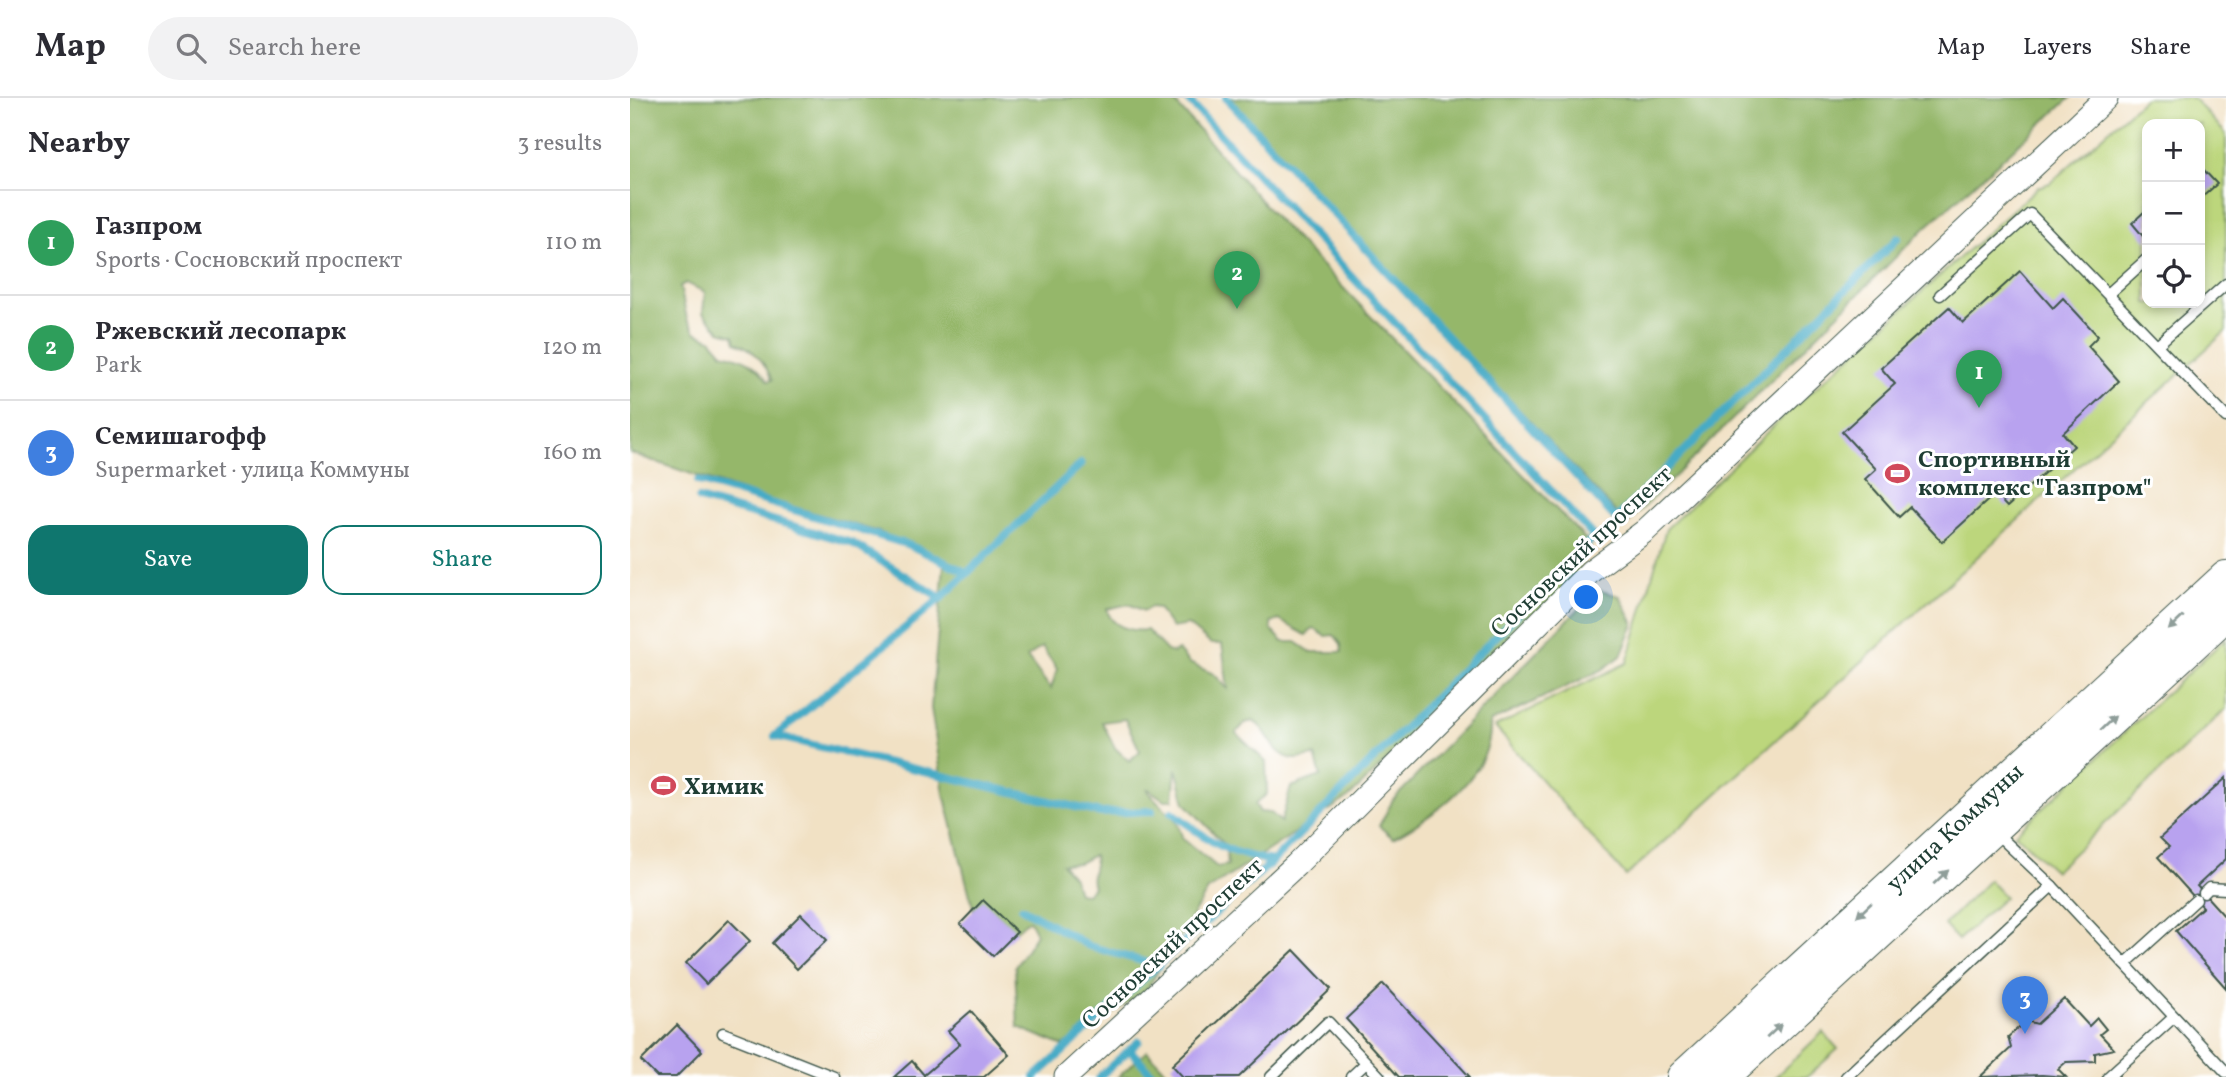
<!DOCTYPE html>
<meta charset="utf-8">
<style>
body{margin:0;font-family:Vollkorn,serif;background:#f2f2f3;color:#2b2b33}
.controls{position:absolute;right:21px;top:21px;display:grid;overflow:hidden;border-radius:14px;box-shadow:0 4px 10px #0003}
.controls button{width:63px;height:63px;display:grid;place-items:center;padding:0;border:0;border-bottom:2px solid #e1e1e2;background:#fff;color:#2b2b33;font:35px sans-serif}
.you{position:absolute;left:957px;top:500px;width:24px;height:24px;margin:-18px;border:5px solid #fff;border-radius:50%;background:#1a73e8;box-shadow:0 0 0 10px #1a73e833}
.badge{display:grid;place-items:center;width:46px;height:46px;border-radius:50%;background:#0f766e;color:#fff;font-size:23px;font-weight:700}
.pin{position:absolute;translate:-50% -58px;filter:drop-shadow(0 2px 4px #0008)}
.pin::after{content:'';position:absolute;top:37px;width:24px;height:21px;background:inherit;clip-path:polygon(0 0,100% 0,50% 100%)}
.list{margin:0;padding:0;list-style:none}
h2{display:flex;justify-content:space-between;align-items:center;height:91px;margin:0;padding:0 28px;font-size:30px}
h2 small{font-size:23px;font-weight:400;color:#7c7c81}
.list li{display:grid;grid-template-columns:46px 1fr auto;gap:21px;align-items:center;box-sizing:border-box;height:105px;padding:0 28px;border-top:2px solid #e1e1e2}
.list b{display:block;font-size:26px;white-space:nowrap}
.list p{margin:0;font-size:23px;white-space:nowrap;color:#7c7c81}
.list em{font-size:23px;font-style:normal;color:#7c7c81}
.actions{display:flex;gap:14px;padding:21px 28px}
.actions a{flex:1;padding:16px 0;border:2px solid #0f766e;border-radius:21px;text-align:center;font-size:24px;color:#0f766e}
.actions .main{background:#0f766e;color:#fff}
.icon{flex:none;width:38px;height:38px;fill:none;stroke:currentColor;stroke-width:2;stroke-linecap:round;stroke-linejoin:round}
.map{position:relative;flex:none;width:1596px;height:979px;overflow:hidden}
header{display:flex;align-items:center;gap:42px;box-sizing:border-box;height:98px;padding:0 35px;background:#fff;border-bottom:2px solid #e1e1e2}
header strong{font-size:33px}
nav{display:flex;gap:38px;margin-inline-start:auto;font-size:24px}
.search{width:490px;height:63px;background:#f2f2f3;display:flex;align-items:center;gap:18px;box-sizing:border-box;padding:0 24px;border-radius:38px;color:#7c7c81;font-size:26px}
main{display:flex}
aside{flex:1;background:#fff}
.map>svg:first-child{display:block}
</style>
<header>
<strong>Map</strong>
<div class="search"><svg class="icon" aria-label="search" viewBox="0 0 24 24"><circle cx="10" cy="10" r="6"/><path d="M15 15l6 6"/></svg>Search here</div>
<nav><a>Map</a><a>Layers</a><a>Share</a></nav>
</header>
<main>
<aside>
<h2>Nearby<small>3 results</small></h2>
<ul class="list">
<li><span class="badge" style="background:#2e9e5b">1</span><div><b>Газпром</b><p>Sports · Сосновский проспект</p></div><em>110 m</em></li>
<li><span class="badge" style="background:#2e9e5b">2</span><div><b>Ржевский лесопарк</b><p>Park</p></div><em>120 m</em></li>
<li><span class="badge" style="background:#3f7fe0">3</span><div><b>Семишагофф</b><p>Supermarket · улица Коммуны</p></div><em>160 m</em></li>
</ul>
<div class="actions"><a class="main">Save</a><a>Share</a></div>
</aside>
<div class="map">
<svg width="1596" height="979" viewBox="0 0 1596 979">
<rect width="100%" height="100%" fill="#fff"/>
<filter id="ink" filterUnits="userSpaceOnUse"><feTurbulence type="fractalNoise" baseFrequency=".0143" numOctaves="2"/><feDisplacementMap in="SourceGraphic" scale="14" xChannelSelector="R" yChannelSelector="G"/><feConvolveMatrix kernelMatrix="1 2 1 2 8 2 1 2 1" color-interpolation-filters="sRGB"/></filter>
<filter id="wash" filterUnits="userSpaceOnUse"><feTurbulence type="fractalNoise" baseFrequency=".00686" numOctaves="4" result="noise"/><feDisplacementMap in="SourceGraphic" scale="28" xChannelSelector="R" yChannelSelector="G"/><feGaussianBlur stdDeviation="1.57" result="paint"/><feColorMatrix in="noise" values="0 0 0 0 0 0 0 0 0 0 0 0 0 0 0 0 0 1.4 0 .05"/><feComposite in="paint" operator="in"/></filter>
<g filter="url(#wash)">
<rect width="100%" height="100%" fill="#f1e1c4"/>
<g fill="#bcd67b" stroke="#6e8a58" stroke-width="2" fill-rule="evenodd">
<path d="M1515,0H1563L1596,36V233L996,778L865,629L997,565L1036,431L1153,319L1408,89L1420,85ZM1517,26H1570V205H1517Z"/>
<path d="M1596,540V611L1425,773L1385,736Z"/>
<path d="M1359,782L1375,799L1328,842L1314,827Z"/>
<path d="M1193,934L1208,951L1177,979H1145Z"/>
</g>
<g fill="#95b76b" stroke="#5a7a50" stroke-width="2" fill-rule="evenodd">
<path d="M0,0H541L647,121L961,447L941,486L719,699L578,792L516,893L433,948L388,929L385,869L406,836L399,822L372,843L348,829L314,696L301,610L314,466L249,434L129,399L0,355ZM56,185L75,194L73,215L90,233L104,237L106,244C125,252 134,263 142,282L138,283C125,265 114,260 93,255L81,241L65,234L57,221L50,188ZM499,506L514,513L521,509L528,510L542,530L558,527L581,546H592L598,591L584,576L559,565L548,552L543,555L537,553L517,532C500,534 480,528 477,511ZM649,522L676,537L684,530L695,538L704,537L711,546L712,554H681L666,544H653L641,531V525ZM412,549L427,571L421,591L397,559ZM495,621L510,653L499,663L485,650L472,624ZM623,623C640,632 640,656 663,661C669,662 678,658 685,658L691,678L661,689L651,724L641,715L630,714L625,706L637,696L636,664L606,635L615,625ZM546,670L555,705L595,747L598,767L587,769L553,741L546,722L520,696L517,690L534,702H543ZM464,757C467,768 458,777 463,789L456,796L448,795L443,779L432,766L449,765Z"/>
<path d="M594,0H1440L1296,129L997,426Z"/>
<path d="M967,492L990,498L1004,526L991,558L972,572L860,624C864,676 804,718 763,740L749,728L763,702Z"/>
<path d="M517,953L542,979H488Z"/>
</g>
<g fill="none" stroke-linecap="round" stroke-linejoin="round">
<g stroke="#47abc6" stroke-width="8">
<path d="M596,0L986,421L1268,140"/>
<path d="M68,383L279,447L338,475"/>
<path d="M69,401L222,445L311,500"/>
<path d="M145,638L311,500L451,366"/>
<path d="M145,638L471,715L522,713"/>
<path d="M542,714C580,744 594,755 643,763"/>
<path d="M392,810L459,848L529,868"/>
<path d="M500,952L525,979"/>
<path d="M405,979L643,763L964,439L556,0"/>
<path d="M469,979L509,943"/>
</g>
</g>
<g id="blocks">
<g fill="#b8a2ef">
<path d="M1570,68L1587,86L1570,101Z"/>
<path d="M1515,113L1517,115V143L1502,125Z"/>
<path d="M1390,173L1423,210L1433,200L1468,238L1458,248L1489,283L1433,335L1444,348L1377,409L1365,396L1312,444L1280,409L1269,419L1235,381L1246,371L1212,334L1265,286L1251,270L1319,209L1333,225Z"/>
<path d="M1596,680V761L1567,788L1596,820V890L1546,833L1573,809L1528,759L1539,749L1530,740Z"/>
<path d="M353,802L387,834L363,858L330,826Z"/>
<path d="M171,816L197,842L167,871L142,845Z"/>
<path d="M99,822L120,843L76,886L56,865Z"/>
<path d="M664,852L701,891L609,979H553L542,967Z"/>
<path d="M753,886L840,979H769L716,921Z"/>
<path d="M1434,901L1459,928L1467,920L1476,931L1470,936L1484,951L1465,955V963L1436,964L1428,971L1436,979L1412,977L1350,979L1381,950L1378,939L1396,923L1407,926Z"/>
<path d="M341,913L379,957L354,979H264L282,963L294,977L330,946L318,933Z"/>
<path d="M47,927L72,953L46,979H27L11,963Z"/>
</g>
</g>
</g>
<g filter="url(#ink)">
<use href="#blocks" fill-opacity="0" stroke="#3e564a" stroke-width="2"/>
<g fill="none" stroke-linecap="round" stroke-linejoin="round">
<defs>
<g id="lane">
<path d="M1478,196L1517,161"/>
<path d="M1310,197L1400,116L1596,319"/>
<path d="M1527,247L1596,186"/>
<path d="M1365,734L1422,788L1596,974"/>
<path d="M1574,795L1579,790L1596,791"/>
<path d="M1495,866L1566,802"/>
<path d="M93,935L204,979"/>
<path d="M641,979L698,924L750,979"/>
<path d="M721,979L736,965"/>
<path d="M1216,979L1422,788"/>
<path d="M1478,979L1544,919"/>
</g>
<path id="street" d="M436,979L666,767L961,473L1015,433L1476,0"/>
<g id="secondary">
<path id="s1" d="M1053,979L1596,479"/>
<path d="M1093,979L1596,516"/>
</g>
</defs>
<use href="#lane" stroke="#3e564a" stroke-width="13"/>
<use href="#street" stroke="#3e564a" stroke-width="25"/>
<use href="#secondary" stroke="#3e564a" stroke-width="34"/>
<use href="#lane" stroke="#fff" stroke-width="10"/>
<use href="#street" stroke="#fff" stroke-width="23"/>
<use href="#secondary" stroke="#fff" stroke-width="32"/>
</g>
<defs><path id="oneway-solid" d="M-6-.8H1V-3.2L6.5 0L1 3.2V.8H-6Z" transform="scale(1.75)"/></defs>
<g fill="#8f9e9a">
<use href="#oneway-solid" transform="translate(1546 525) rotate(137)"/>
<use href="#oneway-solid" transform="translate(1478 625) rotate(-43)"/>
<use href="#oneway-solid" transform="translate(1311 779) rotate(-43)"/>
<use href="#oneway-solid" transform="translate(1234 812) rotate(137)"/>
<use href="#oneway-solid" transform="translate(1144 933) rotate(-43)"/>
</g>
</g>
<defs>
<symbol id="stadium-bare" viewBox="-9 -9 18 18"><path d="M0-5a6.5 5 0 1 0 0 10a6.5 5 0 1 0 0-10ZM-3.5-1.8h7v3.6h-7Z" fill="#d1495b" stroke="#fff" stroke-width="2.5" paint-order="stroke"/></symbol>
</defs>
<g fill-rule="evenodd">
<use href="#stadium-bare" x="1250" y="358" width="35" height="35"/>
<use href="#stadium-bare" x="16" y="670" width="35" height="35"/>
</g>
<g text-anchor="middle" stroke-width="6" stroke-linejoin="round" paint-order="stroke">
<g font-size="24" font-weight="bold" fill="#1f3d34" stroke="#fff" text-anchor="start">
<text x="1288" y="369">Cпортивный<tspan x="1288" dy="28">комплекс "Газпром"</tspan></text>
<text x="54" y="696">Химик</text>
</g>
<g font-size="24" fill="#1f3d34" stroke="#fff">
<text transform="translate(951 453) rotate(-43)" y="8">Сосновский проспект</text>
<text dy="8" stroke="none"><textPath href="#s1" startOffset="369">улица Коммуны</textPath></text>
<text transform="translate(542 845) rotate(-43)" y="8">Сосновский проспект</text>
</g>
</g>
</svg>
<div class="controls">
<button>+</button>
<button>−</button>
<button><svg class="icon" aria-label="locate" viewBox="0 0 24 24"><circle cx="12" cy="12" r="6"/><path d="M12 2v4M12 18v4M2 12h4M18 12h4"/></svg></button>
</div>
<div class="you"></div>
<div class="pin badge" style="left:1349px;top:310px;background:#2e9e5b">1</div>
<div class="pin badge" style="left:607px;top:211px;background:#2e9e5b">2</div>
<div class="pin badge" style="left:1395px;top:936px;background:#3f7fe0">3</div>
</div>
</main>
